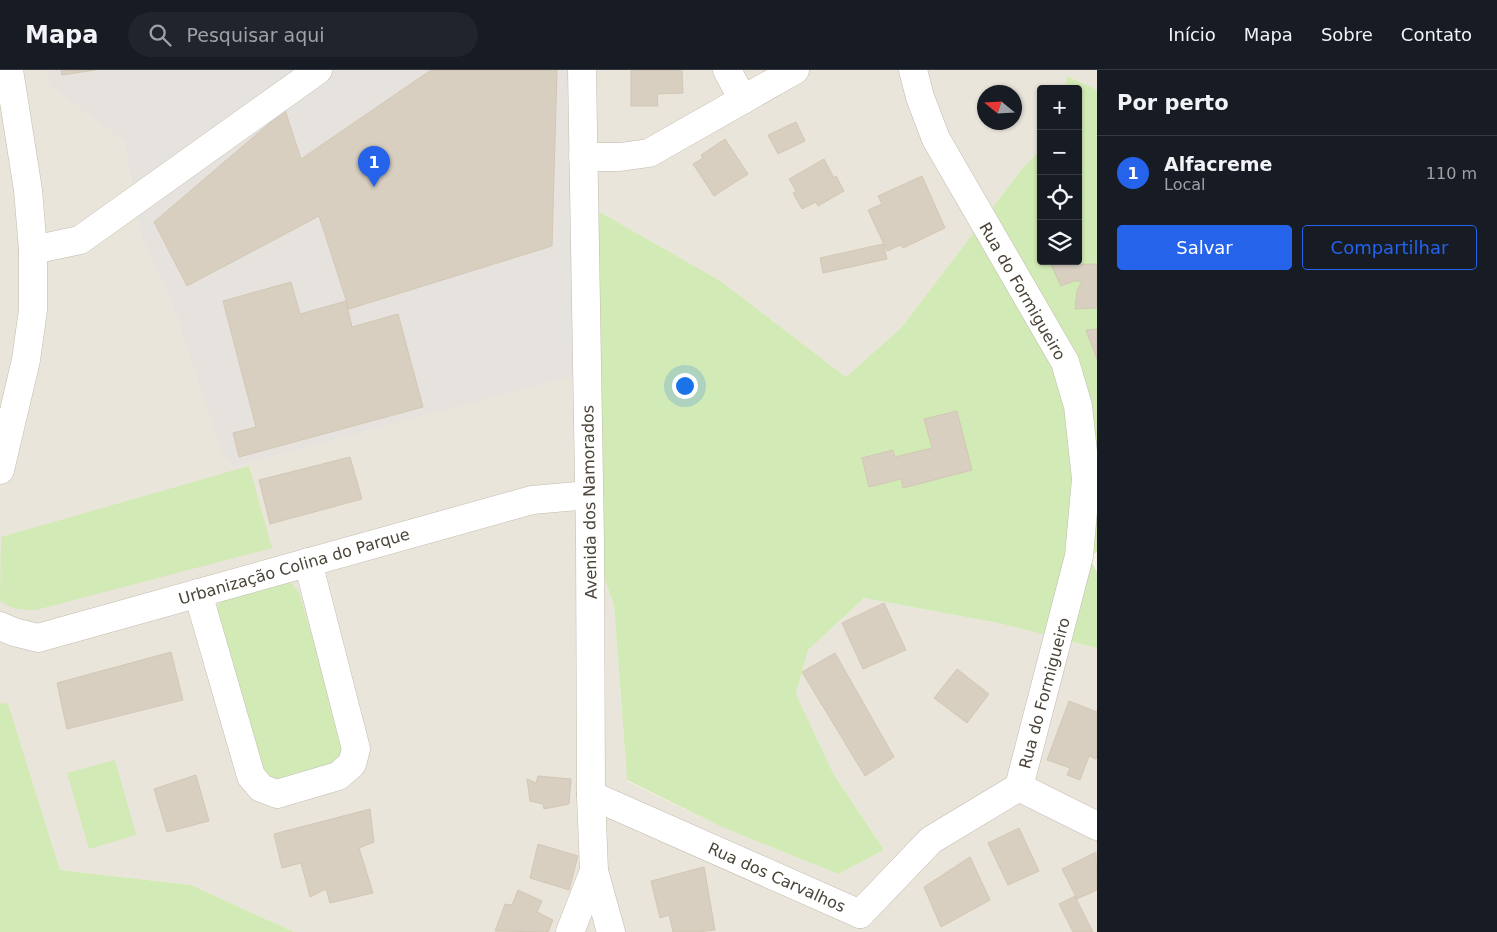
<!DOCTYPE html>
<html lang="pt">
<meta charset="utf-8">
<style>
body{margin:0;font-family:"DejaVu Sans",sans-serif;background:#20242c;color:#f1f3f6}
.controls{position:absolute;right:15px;top:15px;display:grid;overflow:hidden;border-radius:5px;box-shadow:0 1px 4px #0004}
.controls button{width:45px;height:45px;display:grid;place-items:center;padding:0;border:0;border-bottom:1px solid #363941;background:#171b24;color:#f1f3f6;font:25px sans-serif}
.compass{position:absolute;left:977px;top:15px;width:45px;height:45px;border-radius:50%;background:#171b24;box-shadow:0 1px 4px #0004;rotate:288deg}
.you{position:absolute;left:684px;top:315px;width:18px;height:18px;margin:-12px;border:4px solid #fff;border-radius:50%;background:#1a73e8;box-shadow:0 0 0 8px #1a73e833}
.badge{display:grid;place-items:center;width:32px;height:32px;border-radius:50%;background:#2563eb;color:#fff;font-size:16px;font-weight:700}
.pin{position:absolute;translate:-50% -41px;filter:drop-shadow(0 1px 2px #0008)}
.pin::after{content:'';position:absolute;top:26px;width:18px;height:15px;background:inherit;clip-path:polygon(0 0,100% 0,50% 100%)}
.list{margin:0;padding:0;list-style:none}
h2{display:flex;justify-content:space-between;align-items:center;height:65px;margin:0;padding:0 20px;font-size:21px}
h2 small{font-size:16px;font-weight:400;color:#9ea1a6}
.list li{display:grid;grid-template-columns:32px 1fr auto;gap:15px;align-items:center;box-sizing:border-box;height:75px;padding:0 20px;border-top:1px solid #363941}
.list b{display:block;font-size:19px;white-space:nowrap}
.list p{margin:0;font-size:16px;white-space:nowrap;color:#9ea1a6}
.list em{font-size:16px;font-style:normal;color:#9ea1a6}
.actions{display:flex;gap:10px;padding:15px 20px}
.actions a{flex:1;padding:11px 0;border:1px solid #2563eb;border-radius:5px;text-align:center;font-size:18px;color:#2563eb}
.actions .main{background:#2563eb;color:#fff}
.icon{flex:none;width:28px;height:28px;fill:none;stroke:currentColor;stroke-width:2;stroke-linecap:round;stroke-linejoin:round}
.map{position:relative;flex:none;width:1097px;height:862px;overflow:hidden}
header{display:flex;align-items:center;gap:30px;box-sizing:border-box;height:70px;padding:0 25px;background:#171b24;border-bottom:1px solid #363941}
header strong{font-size:24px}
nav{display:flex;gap:28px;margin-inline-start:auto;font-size:18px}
.search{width:350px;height:45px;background:#20242c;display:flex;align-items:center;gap:12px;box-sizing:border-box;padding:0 18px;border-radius:28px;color:#9ea1a6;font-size:19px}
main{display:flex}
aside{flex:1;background:#171b24}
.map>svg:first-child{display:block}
</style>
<header>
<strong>Mapa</strong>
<div class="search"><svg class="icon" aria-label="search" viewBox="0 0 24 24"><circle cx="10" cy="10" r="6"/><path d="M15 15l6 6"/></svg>Pesquisar aqui</div>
<nav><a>Início</a><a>Mapa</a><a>Sobre</a><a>Contato</a></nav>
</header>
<main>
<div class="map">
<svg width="1097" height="862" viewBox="0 0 1097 862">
<rect width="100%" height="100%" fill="#f6f3ec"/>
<g fill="#eae5da" fill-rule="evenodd">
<path d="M0,0H45L49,16L124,72L141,166L179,251L234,397L572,305L590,470L614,535L627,711L724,758L838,804L884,780L834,705L796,624L808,580L864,528L998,553L1097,578V862H294L191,815L60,800L8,635L0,633Z"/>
<path d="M582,0H1097V20L1067,6L1065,19H1041V79L1021,100L902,257L846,307L719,210L584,133ZM984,22H1014V52H984Z"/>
</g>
<path fill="#e6e2dd" d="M45,0H582L588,340L571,306L234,397L220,379L179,251L141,166L124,72L49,16Z"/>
<g fill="#d2eab5">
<path d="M1067,6L1097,20V482L1088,486L1097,502V578L998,553L864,528L808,580L796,624L834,705L884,780L838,804L724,758L627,710L614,535L590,470L584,133L719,210L846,307L902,257L1021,100L1041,79V191H1078V19H1065Z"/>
<path d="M249,396L272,478L36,540C22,540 12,540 0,531L1,467Z"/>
<path d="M282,511L292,514L299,522L344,676V690L280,713L259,704L216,544L219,533L227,526Z"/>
<path d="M0,633L8,634L60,800L191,815L294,862H0Z"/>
<path d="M115,690L136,765L89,779L67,703Z"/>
</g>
<g fill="#d8cfc1" stroke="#d3c7b4">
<path d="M61,0H95L62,5Z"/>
<path d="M431,0H557L552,176L349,239L319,146L187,216L154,152L285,40L301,89Z"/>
<path d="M631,0H682L683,23L657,24L658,36H631Z"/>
<path d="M796,52L805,71L778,84L768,65Z"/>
<path d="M725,69L748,104L714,126L693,94L703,88L701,85Z"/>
<path d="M824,89L834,108L836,106L844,121L818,136L816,132L802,139L793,123L796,121L789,109Z"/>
<path d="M922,106L945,158L903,178L901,175L887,181L868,140L882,134L878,126Z"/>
<path d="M883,174L887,189L823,203L820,188Z"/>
<path d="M1097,194V238L1075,239L1077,221L1082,211H1074L1061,216L1051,195Z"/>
<path d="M291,212L300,244L346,231L352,257L398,244L423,337L239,387L233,363L256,357L223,231Z"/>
<path d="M1097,259V289L1086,260Z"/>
<path d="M957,341L972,400L903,418L901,409L869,417L862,388L893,380L895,387L932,378L924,349Z"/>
<path d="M350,387L362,429L270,454L259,410Z"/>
<path d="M884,533L906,580L863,599L842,553Z"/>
<path d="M171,582L183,630L67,659L57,613Z"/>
<path d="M835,583L894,687L865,706L802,602Z"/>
<path d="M957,599L989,624L967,653L934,628Z"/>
<path d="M1069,631L1097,642V686L1096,689L1089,686L1080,710L1067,705L1070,698L1047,690Z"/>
<path d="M196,705L209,751L167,762L154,719Z"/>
<path d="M538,706L571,709L569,734L544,739L543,734L530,731L527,709L536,713Z"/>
<path d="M370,739L374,772L359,778L373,823L330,833L326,819L310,827L301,793L282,798L274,764Z"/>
<path d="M1019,758L1039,801L1008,815L988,773Z"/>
<path d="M538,774L578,786L569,820L530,808Z"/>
<path d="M1096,782L1097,820L1077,829L1062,799Z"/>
<path d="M970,787L990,830L941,857L924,817Z"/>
<path d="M704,797L715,860L698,862H673L669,845L660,848L651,811Z"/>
<path d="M518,820L542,831L537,842L553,850L548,862L495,861L505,834L512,835Z"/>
<path d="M1075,826L1093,862H1073L1059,834Z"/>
</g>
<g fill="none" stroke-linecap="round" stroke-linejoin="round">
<defs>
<g id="minor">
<path d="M582,0L590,470L591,725L594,801L611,862"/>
<path d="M727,0L743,30"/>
<path d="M913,0L920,27L936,69L1065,292L1078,336L1086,409L1079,486L1019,717"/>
<path d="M583,87H620L649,83L795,0"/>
<path d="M33,180L80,170L318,0"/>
<path d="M0,400L26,290L33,240V180L28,120L9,0"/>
<path d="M198,523L251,706L261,718L277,724L338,706L352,694L356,679L308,492"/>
<path d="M0,556L14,562L38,568L532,430L589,425"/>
<path d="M1019,717L1097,756"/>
<path d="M591,725L860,844"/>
<path d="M860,844L931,770L1019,717"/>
<path d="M570,862L594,801"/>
</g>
</defs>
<use href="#minor" stroke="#c2bbae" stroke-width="29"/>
<use href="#minor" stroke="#fff" stroke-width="28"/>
</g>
<g text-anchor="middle" stroke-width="4.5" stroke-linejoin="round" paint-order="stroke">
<g font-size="16" fill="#4b4439" stroke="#fff">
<text transform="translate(1023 221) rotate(60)" y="6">Rua do Formigueiro</text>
<text transform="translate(589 432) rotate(-91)" y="6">Avenida dos Namorados</text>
<text transform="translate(294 496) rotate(-16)" y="6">Urbanização Colina do Parque</text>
<text transform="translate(1044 623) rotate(-75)" y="6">Rua do Formigueiro</text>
<text transform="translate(777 807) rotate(24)" y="6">Rua dos Carvalhos</text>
</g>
</g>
</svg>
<div class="controls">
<button>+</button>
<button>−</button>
<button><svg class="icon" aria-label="locate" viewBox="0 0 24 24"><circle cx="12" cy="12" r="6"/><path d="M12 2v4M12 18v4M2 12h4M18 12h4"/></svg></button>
<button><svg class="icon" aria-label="layers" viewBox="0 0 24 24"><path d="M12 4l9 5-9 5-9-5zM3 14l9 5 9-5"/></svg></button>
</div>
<svg class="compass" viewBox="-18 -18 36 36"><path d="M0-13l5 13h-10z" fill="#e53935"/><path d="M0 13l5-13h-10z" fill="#9ea1a6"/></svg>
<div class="you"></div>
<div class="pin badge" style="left:374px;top:117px">1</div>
</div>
<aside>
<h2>Por perto<small></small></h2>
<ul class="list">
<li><span class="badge">1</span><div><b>Alfacreme</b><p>Local</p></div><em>110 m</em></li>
</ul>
<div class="actions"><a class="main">Salvar</a><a>Compartilhar</a></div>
</aside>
</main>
